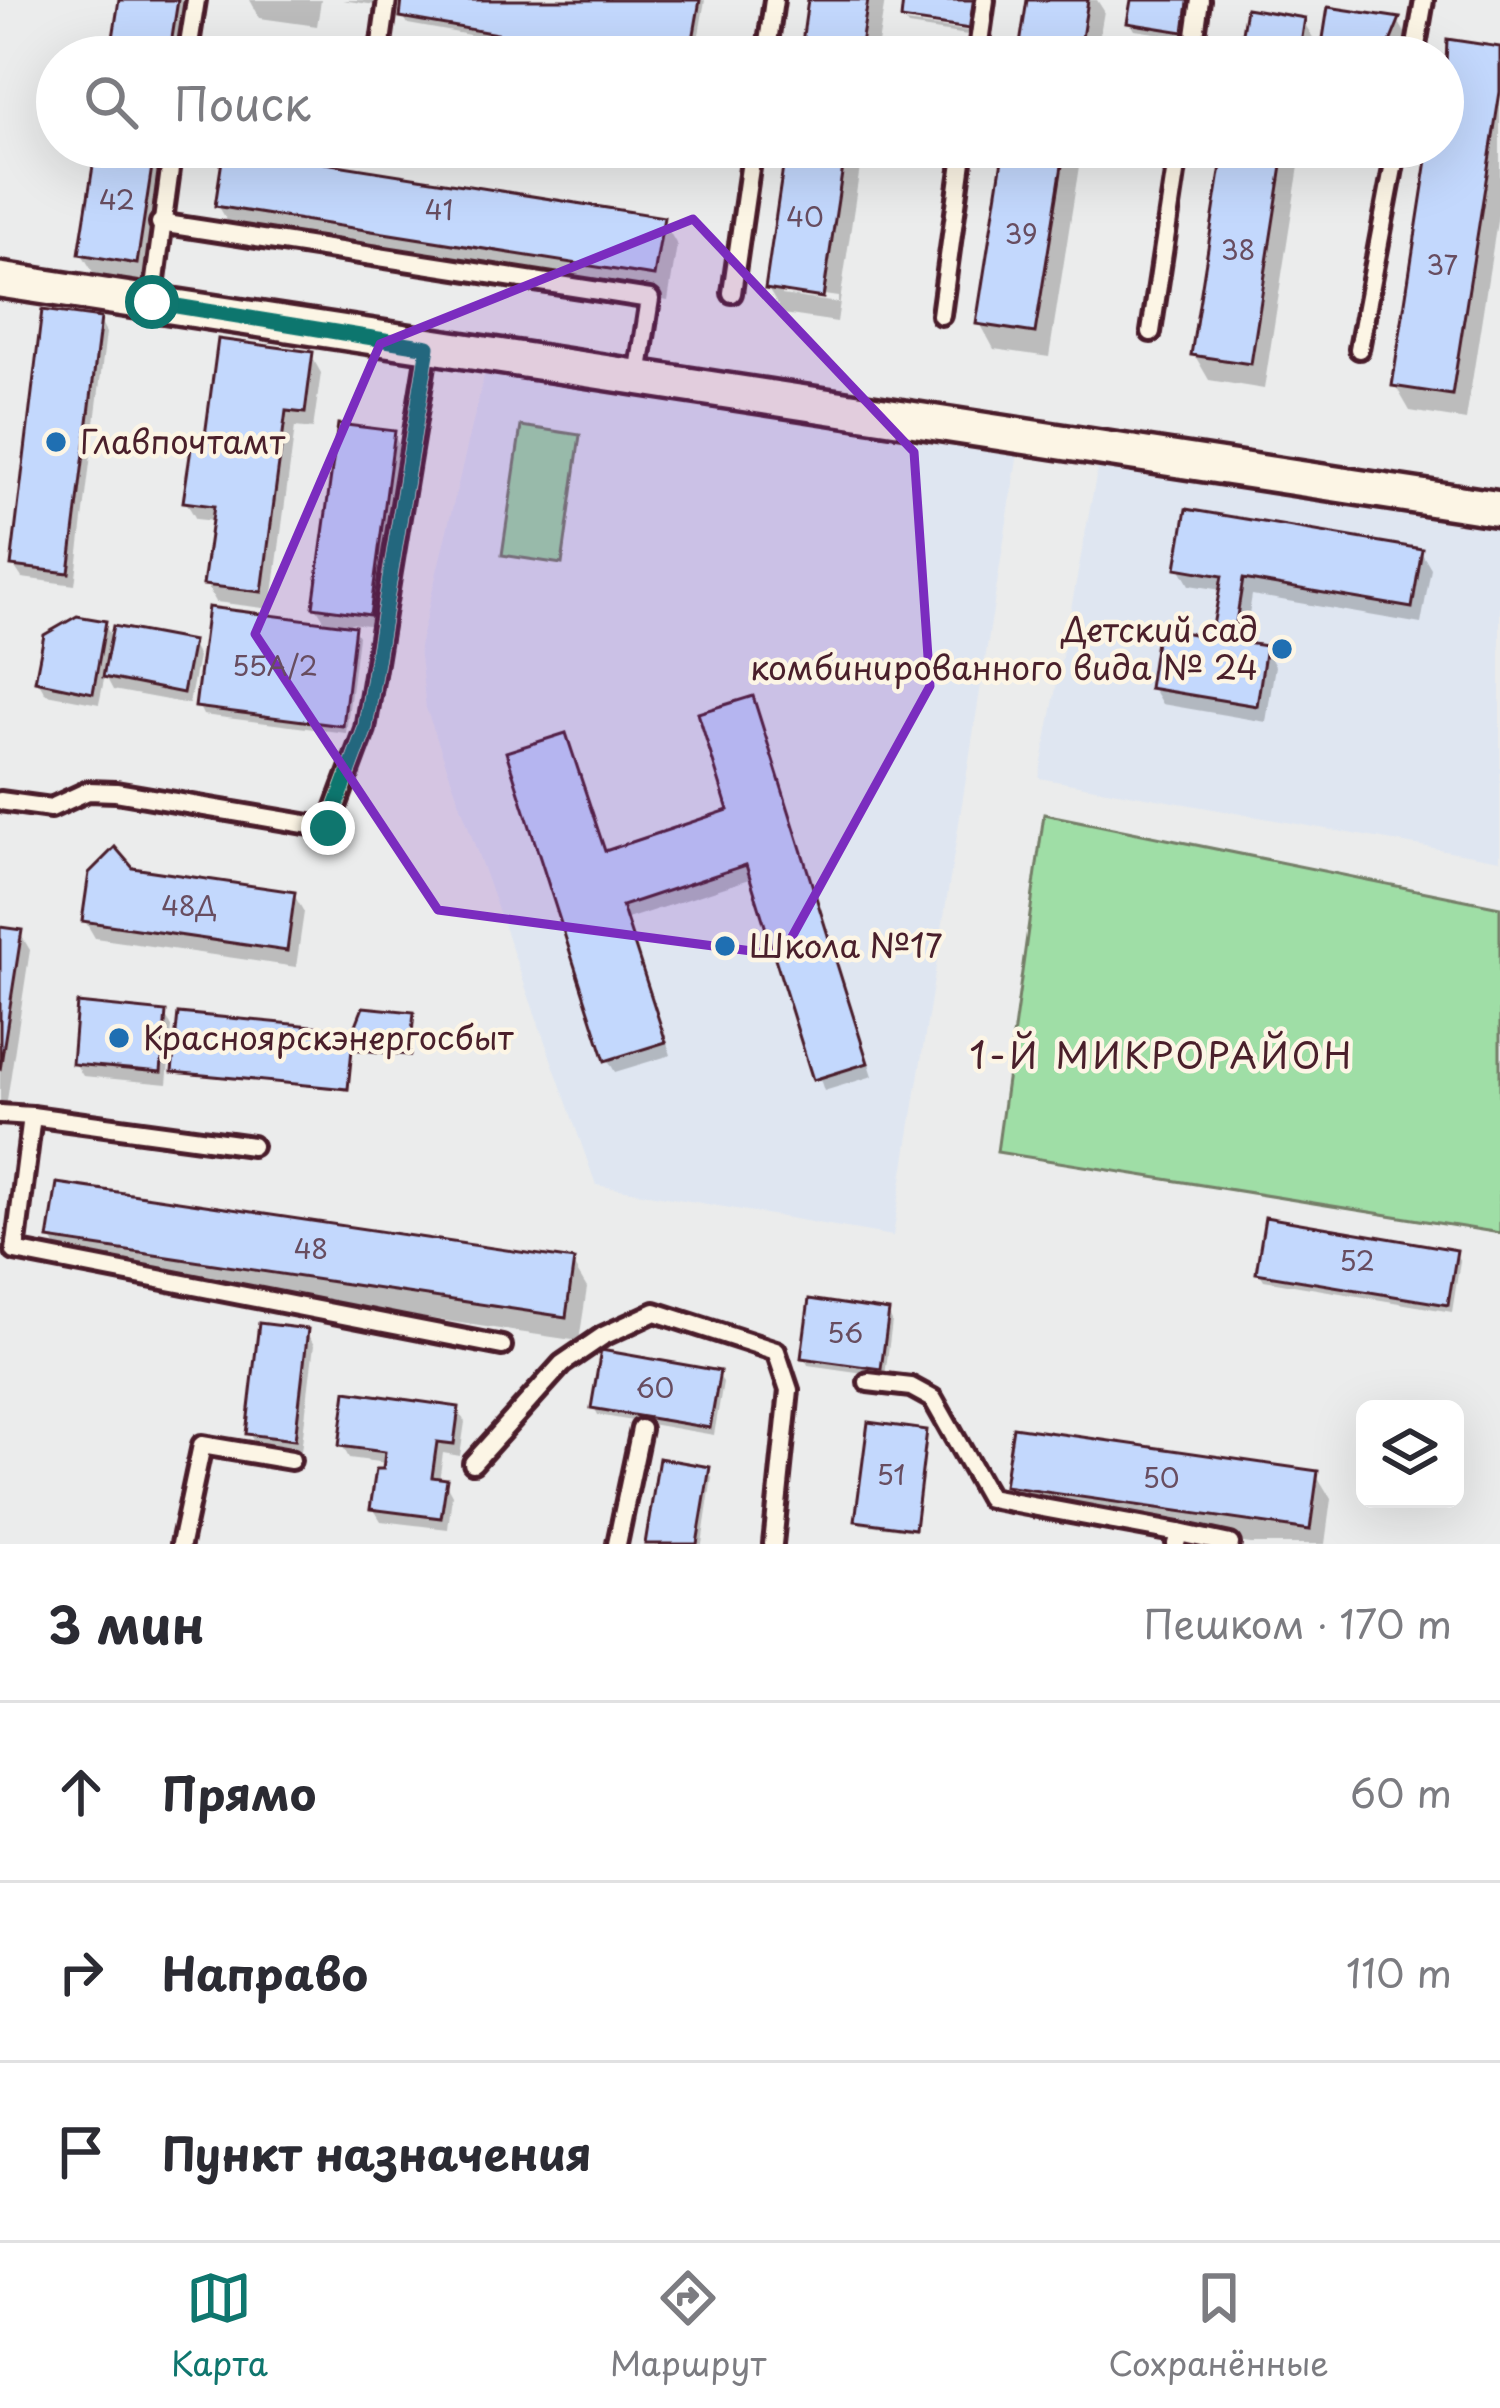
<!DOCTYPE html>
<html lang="ru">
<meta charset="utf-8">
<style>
body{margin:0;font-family:"Playpen Sans",sans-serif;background:#f2f2f3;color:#2b2b33}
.controls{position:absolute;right:36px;bottom:36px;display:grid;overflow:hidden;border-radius:18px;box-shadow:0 12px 48px #0002}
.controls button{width:108px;height:108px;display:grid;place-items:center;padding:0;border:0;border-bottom:3px solid #e1e1e2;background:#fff;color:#2b2b33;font:60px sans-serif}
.stop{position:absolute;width:36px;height:36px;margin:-27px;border:9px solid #0f766e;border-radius:50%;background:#fff}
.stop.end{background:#0f766e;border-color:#fff;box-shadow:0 3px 12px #0008}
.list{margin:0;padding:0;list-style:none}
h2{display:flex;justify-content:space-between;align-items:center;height:156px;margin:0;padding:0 48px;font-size:51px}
h2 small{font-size:39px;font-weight:400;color:#7c7c81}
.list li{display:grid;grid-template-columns:78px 1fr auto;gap:36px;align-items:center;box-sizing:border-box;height:180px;padding:0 48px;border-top:3px solid #e1e1e2}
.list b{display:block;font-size:45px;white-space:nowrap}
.list em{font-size:39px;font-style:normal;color:#7c7c81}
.icon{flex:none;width:66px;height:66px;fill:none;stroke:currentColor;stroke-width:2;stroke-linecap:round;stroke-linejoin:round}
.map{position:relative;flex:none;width:1500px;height:1544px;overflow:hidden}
.search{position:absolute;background:#fff;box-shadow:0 12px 48px #0002;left:36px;right:36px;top:36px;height:132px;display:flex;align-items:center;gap:30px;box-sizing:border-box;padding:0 42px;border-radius:66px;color:#7c7c81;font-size:45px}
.sheet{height:696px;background:#fff}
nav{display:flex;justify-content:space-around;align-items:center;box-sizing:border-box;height:168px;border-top:3px solid #e1e1e2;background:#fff;font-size:33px;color:#7c7c81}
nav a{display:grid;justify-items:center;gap:6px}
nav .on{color:#0f766e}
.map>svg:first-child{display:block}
</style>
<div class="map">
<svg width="1500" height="1544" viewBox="0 0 1500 1544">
<rect width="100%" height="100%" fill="#ebecec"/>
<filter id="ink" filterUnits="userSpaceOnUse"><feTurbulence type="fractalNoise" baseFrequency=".00833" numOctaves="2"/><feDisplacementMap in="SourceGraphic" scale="24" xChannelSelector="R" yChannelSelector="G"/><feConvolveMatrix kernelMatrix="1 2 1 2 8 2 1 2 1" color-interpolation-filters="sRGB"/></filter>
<g filter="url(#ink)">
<g fill="#dfe6f1">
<path d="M486,368L641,388L1018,453L893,1236L596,1185L426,708L419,647Z"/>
<path d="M1098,466L1500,520V860L1039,778Z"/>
</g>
<g fill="#9fdea6" stroke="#747e68" stroke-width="3">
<path d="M521,426L580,435L562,564L502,555Z"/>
<path d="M1044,814L1500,907V1233L997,1152Z"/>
</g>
<g fill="#0003" fill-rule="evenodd">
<path d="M122,0H195L186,57H113Z"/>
<path d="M250,0H321L317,26L260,18Z"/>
<path d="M342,0H376L375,5Z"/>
<path d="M405,0H705L695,57H594L408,24L403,16Z"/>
<path d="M811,0H885L876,57H803Z"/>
<path d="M1030,0H1097L1104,11L1096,57H1021Z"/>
<path d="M1134,0H1200L1194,39L1135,30L1130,22Z"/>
<path d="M1303,21L1318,46L1316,57H1241Z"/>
<path d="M1398,21L1408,38L1399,57H1328L1324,51Z"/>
<path d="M906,23L974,32V36L908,26Z"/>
<path d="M1449,42L1500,50V202L1466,420L1410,411L1395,385L1433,147H1443V80Z"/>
<path d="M99,147H172L150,288L97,279L82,254Z"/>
<path d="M789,147H863L837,322L783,314L768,289ZM782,289L838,297V303L782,295Z"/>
<path d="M1007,147H1082L1049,357L994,349L980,323Z"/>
<path d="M1227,147H1302L1264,389L1209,380L1194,354Z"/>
<path d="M218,205L662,219L677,245L668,301L233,231Z"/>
<path d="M99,320L106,333L75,585L22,578L14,566Z"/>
<path d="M311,355L321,373L313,429L295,427L271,609L216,602L206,584L215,521L196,519L186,502Z"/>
<path d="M393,434L400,447L376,626L350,623L358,636L346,733L203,715L199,707L327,625L316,607Z"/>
<path d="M1421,552L1431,569L1421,624L1252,595L1244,645L1265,649L1275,666L1266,722L1162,704L1152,687L1214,640L1222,590L1189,585L1179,567Z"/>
<path d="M104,624L113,639L191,644L198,657L189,704L113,690L105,675L99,704L46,694L38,681Z"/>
<path d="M751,699L758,712L873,1076L824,1091L753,878L627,919L671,1055L615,1072L608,1060L565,736L606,853L732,812Z"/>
<path d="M131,871L294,895L304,912L296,967L95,938L85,921Z"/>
<path d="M0,930L20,933L30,950L6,1107L0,1106Z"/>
<path d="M164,1014L172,1027L167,1084L83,1076L75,1063Z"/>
<path d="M412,1015L410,1057L352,1051L349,1091L175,1071L356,1034Z"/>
<path d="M51,1239L572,1263L587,1288L579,1341L66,1264Z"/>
<path d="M1455,1253L1460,1261L1452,1312L1264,1280L1259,1272Z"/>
<path d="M888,1313L892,1321L885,1376L808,1365L804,1357Z"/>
<path d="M306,1332L314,1345L301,1451L256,1446L249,1433Z"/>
<path d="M718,1374L723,1382L714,1435L598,1415L594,1407Z"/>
<path d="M457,1409L465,1422L460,1456L443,1453L439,1481L445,1482L452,1495L448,1529L381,1521L373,1508L386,1463L349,1458L342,1445Z"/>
<path d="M925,1433L915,1531L860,1524L858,1521Z"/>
<path d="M708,1469L712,1477L702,1544H648Z"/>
<path d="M1316,1474L1331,1499L1325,1544H1251L1022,1511L1008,1486Z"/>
</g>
<g fill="#c3d8fd" stroke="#4a1f2b" stroke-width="3">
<path d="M119,0H178L169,57H110Z"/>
<path d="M402,0H700L690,57H629L400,17Z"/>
<path d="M808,0H868L859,57H800Z"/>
<path d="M903,0H974L970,29L901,19Z"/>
<path d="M1027,0H1088L1079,57H1018Z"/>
<path d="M1131,0H1195L1190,33L1127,23Z"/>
<path d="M1328,7L1400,18L1384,57L1321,51Z"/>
<path d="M1246,8L1305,18L1299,57H1238Z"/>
<path d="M1447,39L1500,47V92L1452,395L1392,386L1429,147H1443Z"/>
<path d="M96,147H155L137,264L79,254Z"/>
<path d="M224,147L664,217L654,276L215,206Z"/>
<path d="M786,147H846L823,298L765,289Z"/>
<path d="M1004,147H1065L1035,333L976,324Z"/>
<path d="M1224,147H1285L1251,364L1191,355Z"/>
<path d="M42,310L101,318L69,573L11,566Z"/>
<path d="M218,339L313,352L305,413L286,411L262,592L203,585L214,506L183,502L193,435L205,436Z"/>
<path d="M338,424L395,431L370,615L313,607Z"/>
<path d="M1186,509L1422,549L1412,608L1243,579L1233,641L1266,646L1257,706L1149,688L1158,628L1211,637L1222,576L1176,568Z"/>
<path d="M208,607L355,626L343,726L195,707Z"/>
<path d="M77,616L106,621L93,693L35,681L44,635Z"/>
<path d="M113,626L193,641L183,693L103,677Z"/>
<path d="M753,696L868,1063L813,1080L746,865L622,906L666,1042L605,1061L506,752L566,733L605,851L728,810L698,713Z"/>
<path d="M115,847L133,868L295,892L287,951L82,921L89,873Z"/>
<path d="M0,927L22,930L0,1070Z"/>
<path d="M77,1003L166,1012L161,1072L72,1064Z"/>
<path d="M363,1007L414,1012L410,1055L352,1049L348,1089L172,1072L178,1013L354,1030Z"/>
<path d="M57,1183L574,1260L566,1317L48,1239Z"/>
<path d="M1265,1217L1457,1250L1448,1305L1256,1273Z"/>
<path d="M809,1299L889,1311L881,1369L801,1358Z"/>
<path d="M259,1323L308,1329L295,1440L246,1434Z"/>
<path d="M601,1350L720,1371L710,1428L591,1408Z"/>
<path d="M346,1391L459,1407L454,1444L437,1442L432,1477L447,1479L441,1518L370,1509L376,1469H383L385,1452L339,1446Z"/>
<path d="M868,1422L927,1430L915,1529L855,1521Z"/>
<path d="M1013,1427L1318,1471L1310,1530L1004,1486Z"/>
<path d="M659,1458L710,1467L697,1544H645Z"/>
</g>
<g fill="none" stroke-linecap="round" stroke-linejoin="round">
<defs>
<g id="lane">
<path d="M320,55L333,57"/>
<path d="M187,57L196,0"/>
<path d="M379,57L387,0"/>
<path d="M766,57L774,0"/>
<path d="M977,57L985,0"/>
<path d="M1192,57L1200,0"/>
<path d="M1414,57L1424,0"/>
<path d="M160,223L650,299L638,376"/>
<path d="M732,293L753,147"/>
<path d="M152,302L173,147"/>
<path d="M941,315L964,147"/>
<path d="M1151,332L1179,147"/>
<path d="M1359,349L1397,147"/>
<path d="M0,801L51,808L88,791L116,792L328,828L365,729L428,347"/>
<path d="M0,1114L32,1116L15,1251L502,1346"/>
<path d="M32,1116L252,1146"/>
<path d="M868,1382L911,1387L933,1399L989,1498L1179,1533L1176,1544"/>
<path d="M473,1463L562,1364L603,1336L655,1312L776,1351L789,1390L773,1544"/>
<path d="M1179,1533L1230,1544"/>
<path d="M181,1544L202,1445L291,1460"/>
<path d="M617,1544L641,1429"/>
</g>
<path id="street" d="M0,280L1500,509"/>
</defs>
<use href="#lane" stroke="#4a1f2b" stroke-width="26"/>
<use href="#street" stroke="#4a1f2b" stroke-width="42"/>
<use href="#lane" stroke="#fcf5e5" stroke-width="16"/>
<use href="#street" stroke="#fcf5e5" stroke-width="33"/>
</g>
</g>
<g fill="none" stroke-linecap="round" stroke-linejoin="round" filter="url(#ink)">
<path stroke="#0f766e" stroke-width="15" d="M152,302L428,347L365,729L328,828"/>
</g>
<path fill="#7b2cbf" fill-opacity="0.2" stroke="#7b2cbf" stroke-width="9" stroke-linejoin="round" d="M693,219L914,452L930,686L782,955L438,910L255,634L380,344Z"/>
<g fill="#1f6fb2" stroke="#fcf5e5" stroke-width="4.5">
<circle cx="56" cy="442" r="12"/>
<circle cx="1282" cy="649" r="12"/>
<circle cx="725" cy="946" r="12"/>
<circle cx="119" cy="1038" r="12"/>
</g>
<g text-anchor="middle" stroke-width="9" stroke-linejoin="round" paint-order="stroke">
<g font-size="27" fill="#684d60">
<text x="117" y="210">42</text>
<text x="439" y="220">41</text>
<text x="805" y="227">40</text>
<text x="1021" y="244">39</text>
<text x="1238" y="260">38</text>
<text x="1442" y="275">37</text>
<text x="275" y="676">55А/2</text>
<text x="189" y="916">48Д</text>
<text x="311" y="1259">48</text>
<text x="1357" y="1271">52</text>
<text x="845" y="1343">56</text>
<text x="655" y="1398">60</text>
<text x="891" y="1485">51</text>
<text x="1161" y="1488">50</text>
</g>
<g font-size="33" fill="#4a1f2b" stroke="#fcf5e5" text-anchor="start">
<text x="80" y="454">Главпочтамт</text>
<text x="1258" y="642" text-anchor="end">Детский сад<tspan x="1258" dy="38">комбинированного вида № 24</tspan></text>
<text x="749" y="958">Школа №17</text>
<text x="143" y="1050">Красноярскэнергосбыт</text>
</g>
<g font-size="36" letter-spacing="3" fill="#4a1f2b" stroke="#fcf5e5">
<text x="1162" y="1069">1-Й МИКРОРАЙОН</text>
</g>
</g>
</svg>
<div class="controls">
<button><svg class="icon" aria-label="layers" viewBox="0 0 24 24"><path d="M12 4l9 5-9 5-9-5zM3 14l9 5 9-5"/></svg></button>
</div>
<div class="stop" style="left:152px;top:302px"></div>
<div class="stop end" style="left:328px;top:828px"></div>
<div class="search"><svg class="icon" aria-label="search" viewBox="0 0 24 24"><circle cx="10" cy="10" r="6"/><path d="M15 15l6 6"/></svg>Поиск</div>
</div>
<section class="sheet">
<h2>3 мин<small>Пешком · 170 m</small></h2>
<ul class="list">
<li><svg class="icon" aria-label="ahead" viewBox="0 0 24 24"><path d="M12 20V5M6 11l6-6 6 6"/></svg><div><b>Прямо</b></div><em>60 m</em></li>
<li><svg class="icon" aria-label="right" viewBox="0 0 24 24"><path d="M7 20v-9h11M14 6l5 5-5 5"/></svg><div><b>Направо</b></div><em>110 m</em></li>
<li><svg class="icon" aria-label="arrive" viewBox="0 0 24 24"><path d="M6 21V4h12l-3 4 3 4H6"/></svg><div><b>Пункт назначения</b></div></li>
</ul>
</section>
<nav>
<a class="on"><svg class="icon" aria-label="map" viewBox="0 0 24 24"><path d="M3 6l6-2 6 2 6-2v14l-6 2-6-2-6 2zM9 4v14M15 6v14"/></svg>Карта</a>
<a><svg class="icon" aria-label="directions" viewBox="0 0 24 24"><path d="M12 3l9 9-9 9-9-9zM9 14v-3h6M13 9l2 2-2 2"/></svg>Маршрут</a>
<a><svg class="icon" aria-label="saved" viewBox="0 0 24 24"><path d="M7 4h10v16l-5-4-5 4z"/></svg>Сохранённые</a>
</nav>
